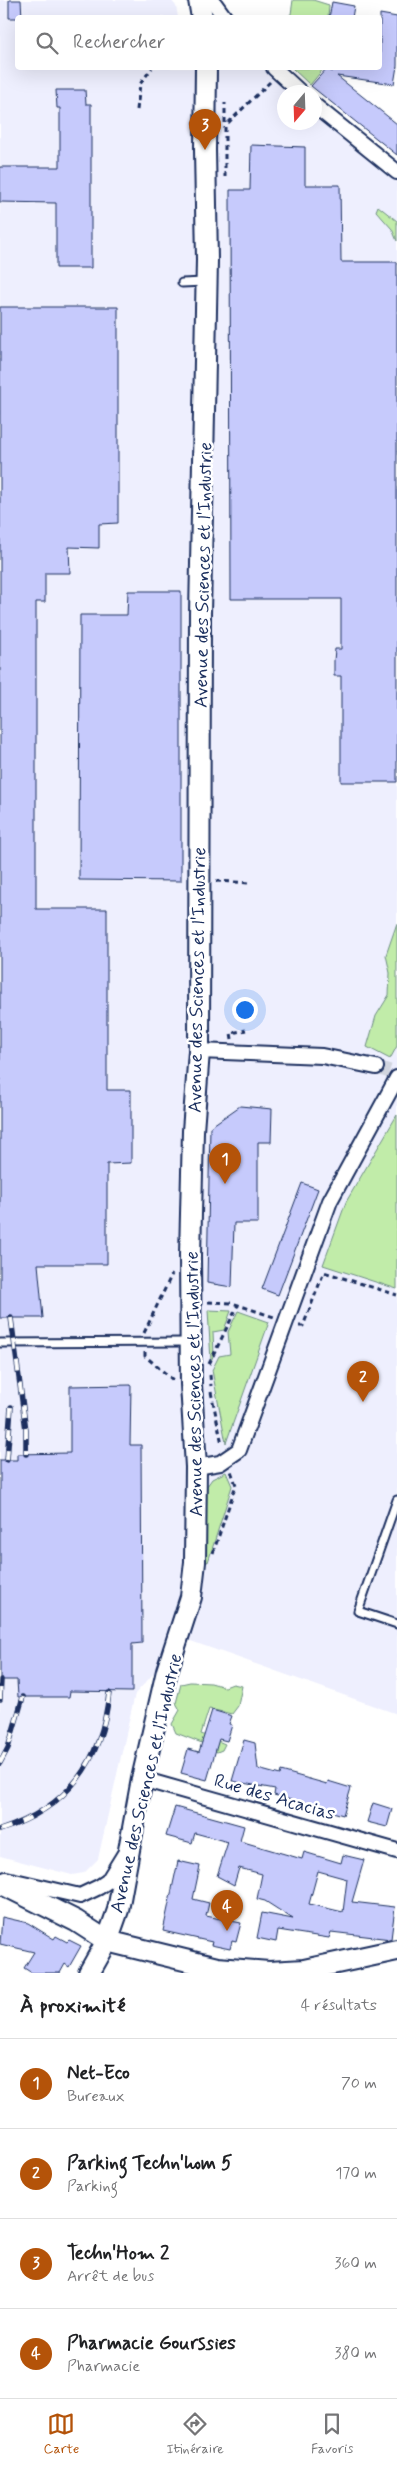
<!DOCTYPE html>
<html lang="fr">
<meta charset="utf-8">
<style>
body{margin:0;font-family:Mynerve,sans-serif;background:#f6f6f6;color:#202124}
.compass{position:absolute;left:277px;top:85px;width:45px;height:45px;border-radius:50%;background:#fff;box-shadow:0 5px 20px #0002;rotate:199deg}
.you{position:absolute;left:244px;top:1009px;width:18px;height:18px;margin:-12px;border:4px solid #fff;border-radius:50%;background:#1a73e8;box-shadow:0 0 0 8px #1a73e833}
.badge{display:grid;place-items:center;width:32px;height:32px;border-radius:50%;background:#b45309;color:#fff;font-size:16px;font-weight:700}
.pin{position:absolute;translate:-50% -41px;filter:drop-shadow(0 1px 2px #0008)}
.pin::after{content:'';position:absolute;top:26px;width:18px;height:15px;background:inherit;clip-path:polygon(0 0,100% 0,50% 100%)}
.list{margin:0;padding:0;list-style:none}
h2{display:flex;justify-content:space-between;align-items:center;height:65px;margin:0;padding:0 20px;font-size:21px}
h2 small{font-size:16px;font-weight:400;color:#757577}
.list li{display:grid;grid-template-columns:32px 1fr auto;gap:15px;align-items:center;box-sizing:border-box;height:90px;padding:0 20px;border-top:1px solid #e0e0e0}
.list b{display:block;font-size:19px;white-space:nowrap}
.list p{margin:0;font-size:16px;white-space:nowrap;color:#757577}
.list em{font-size:16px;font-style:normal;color:#757577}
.icon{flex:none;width:28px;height:28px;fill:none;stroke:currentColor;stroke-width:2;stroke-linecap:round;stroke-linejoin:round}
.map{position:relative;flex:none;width:397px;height:1973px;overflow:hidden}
.search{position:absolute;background:#fff;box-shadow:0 5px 20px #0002;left:15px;right:15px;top:15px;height:55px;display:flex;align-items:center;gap:12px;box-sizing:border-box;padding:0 18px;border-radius:5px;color:#757577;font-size:19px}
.sheet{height:425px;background:#fff}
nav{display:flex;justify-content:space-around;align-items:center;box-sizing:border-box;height:70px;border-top:1px solid #e0e0e0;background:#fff;font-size:14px;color:#757577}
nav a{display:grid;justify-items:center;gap:2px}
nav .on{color:#b45309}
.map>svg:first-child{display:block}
</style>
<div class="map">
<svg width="397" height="1973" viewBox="0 0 397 1973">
<rect width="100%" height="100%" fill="#fff"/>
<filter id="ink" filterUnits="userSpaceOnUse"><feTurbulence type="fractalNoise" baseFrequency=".02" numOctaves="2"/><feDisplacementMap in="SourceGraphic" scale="10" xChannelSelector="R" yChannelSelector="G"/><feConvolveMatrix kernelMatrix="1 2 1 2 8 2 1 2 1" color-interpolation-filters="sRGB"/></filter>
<g filter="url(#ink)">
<path fill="#eeeffe" d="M0,0H171L176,6L178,17L18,18V68H264L293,92H284V122H314L315,110L397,180V1714L185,1639L135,1694L98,1859L84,1873L72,1875L0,1856Z"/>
<g fill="#c1eca9" stroke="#6e8e84">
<path d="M293,0H313L329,5L328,17H287L291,14Z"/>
<path d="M292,68H324L310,85Z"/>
<path d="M378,206L397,221V241L392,229L376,211Z"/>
<path d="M397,923V1046L390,1059L367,1047L376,1016L389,995L390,973L386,955Z"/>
<path d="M397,1115V1289L323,1265L346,1202Z"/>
<path d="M208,1310L231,1311L224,1330L213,1332L214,1354L211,1361Z"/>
<path d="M238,1311L269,1322L226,1443L212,1370L219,1356L230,1354L228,1332Z"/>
<path d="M226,1472L232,1486L208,1562L205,1561L207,1486L212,1479Z"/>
<path d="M190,1682L211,1683L225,1687L233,1684L242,1686L238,1706L232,1714L209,1709L201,1734L225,1744L222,1750L217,1752L202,1743L176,1733L172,1724L180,1710L176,1703L181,1684Z"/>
</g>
<g fill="#c6cafc" stroke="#1b2f5e" fill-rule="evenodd">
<path d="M9,0H21L22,18H9Z"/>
<path d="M332,2L354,6L352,18H329Z"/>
<path d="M380,14L397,17V66L394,84L337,76L397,124V155L311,86L327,68L332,72V68H380Z"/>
<path d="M56,90H85L86,104H91V268H56V203L0,202V167H60V108H57Z"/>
<path d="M251,145L305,147V185H340L341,262H397V782H341V676H334V661L335,649H341V599H231L230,190H250Z"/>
<path d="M0,307H118V523L99,524V548L69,547L70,573H45V602H36V909H107V1090H131V1163L107,1164V1264H38L43,1318H0Z"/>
<path d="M128,591H181V881L79,880L80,615H127Z"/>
<path d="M240,1106L272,1109L271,1142H258V1223H234L232,1287L207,1283L210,1127Z"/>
<path d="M302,1183L318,1189L278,1295L262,1289Z"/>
<path d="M131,1385L130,1445H141L142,1643L132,1644V1692L70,1691L69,1697H18L17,1680H0V1460H17V1454L70,1453V1386Z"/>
<path d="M212,1710L232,1716L229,1724L232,1725L227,1741L219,1739L207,1780L181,1773L188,1749L199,1752Z"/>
<path d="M244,1740L255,1743L258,1769L280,1775L281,1771L327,1784L328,1781L351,1788L343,1815L274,1795L275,1789L232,1781Z"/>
<path d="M373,1803L392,1809L387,1827L367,1822Z"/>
<path d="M175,1807L244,1826L240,1841L302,1859L304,1852L341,1863L343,1855L364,1860L352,1902L395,1907L391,1939L331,1932L329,1938L278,1930L276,1942L257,1938L262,1913L293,1919L265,1901L257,1899L262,1874L239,1868L234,1885L217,1876L228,1842L195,1833L192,1843L166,1836ZM318,1871L347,1879L343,1912L309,1904Z"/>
<path d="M178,1861L200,1866L193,1899L209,1903L206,1916L241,1923L236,1942L232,1941L230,1949L211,1945L212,1942L163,1931Z"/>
<path d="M2,1917L28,1923L54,1939L56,1936L67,1942L69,1940L81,1946L69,1967L65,1964L60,1973H32L24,1968L34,1952L0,1944Z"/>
</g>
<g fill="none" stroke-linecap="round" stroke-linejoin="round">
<path stroke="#d1d5df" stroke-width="14" stroke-dasharray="14 7" stroke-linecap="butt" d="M376,1067L397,1074"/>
<defs>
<g id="lane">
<path d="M182,283L204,282"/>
<path d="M0,1343L188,1342"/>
<path d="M397,1500L358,1611L397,1624"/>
</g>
<g id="street">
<path d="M212,0L225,18"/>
<path d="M274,68L300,92"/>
<path d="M314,105L397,172"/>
<path d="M199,1051L322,1056L376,1067"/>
<path d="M196,1467L220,1463L239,1450L330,1201L397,1078"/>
<path d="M142,1779L397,1851"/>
<path d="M6,1879L80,1896L99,1887L108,1881L124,1855"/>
</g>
<g id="secondary">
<path d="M199,0L202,18"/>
<path d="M0,1883L76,1921L107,1941L217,1968L269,1972L304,1970L397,1950"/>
<path d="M89,1973L107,1941L118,1910L142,1779L167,1671L191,1597L195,1562L196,1467L191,1384L190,1255L193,1131L199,1051L200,614L207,260L205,150L206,68"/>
</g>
</defs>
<use href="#lane" stroke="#1b2f5e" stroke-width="11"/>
<use href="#street" stroke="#1b2f5e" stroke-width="18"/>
<use href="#secondary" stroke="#1b2f5e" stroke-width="24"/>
<g stroke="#1b2f5e" stroke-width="3" stroke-dasharray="5 4" stroke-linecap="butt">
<path d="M137,110L140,84L152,68"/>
<path d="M228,123L270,82"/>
<path d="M225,177V103"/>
<path d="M216,881L250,883"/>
<path d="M232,1039L231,1033L246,1030"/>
<path d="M208,1302L232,1303L274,1317"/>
<path d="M299,1326H303L324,1272L397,1295"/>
<path d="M144,1333L172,1274"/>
<path d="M145,1352V1356L173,1380"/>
<path d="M209,1364L238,1305"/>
<path d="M210,1375L211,1386"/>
<path d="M211,1392L222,1444"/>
<path d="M213,1553L236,1485L231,1471"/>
</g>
<use href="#lane" stroke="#fff" stroke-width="7"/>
<use href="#street" stroke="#fff" stroke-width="14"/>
<use href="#secondary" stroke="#fff" stroke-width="20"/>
<defs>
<g id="rail">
<path d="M11,1318L26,1430V1454"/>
<path d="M7,1460L11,1407"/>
<path d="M0,1699L1,1680"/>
<path d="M0,1763L8,1748L23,1697"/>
<path d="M0,1830C68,1808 102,1762 109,1693"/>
</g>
</defs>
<use href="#rail" stroke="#1b2f5e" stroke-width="5.5"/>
<use href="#rail" stroke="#fff" stroke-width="4" stroke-dasharray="11" stroke-linecap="butt"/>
</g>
</g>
<g text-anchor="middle" stroke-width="5" stroke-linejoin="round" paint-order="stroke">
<g font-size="19" fill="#1b2f5e" stroke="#fff">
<text transform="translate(202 575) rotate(-89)" y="7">Avenue des Sciences et l'Industrie</text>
<text transform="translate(196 980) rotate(-89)" y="7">Avenue des Sciences et l'Industrie</text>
<text transform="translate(193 1384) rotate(-91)" y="7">Avenue des Sciences et l'Industrie</text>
<text transform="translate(145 1783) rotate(-77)" y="7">Avenue des Sciences et l'Industrie</text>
<text transform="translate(275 1796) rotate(16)" y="7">Rue des Acacias</text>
</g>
</g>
</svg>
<svg class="compass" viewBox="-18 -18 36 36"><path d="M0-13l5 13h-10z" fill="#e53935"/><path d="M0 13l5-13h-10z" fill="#757577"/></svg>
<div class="you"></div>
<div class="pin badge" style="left:225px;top:1184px">1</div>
<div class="pin badge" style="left:363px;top:1402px">2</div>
<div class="pin badge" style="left:205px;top:150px">3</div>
<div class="pin badge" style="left:227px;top:1931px">4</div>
<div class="search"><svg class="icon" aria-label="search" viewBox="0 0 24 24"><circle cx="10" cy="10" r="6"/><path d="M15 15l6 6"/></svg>Rechercher</div>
</div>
<section class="sheet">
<h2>À proximité<small>4 résultats</small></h2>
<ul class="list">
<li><span class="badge">1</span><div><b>Net-Eco</b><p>Bureaux</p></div><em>70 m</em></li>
<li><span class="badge">2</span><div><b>Parking Techn'hom 5</b><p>Parking</p></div><em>170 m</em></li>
<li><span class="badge">3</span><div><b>Techn'Hom 2</b><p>Arrêt de bus</p></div><em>360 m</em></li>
<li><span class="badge">4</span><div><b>Pharmacie Gourssies</b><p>Pharmacie</p></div><em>380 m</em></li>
</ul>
</section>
<nav>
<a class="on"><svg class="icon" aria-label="map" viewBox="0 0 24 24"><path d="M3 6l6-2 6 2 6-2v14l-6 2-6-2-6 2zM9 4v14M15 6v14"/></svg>Carte</a>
<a><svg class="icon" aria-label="directions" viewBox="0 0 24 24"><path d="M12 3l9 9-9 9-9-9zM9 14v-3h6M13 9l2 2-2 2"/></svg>Itinéraire</a>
<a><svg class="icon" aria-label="saved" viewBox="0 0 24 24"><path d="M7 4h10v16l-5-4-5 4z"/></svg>Favoris</a>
</nav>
